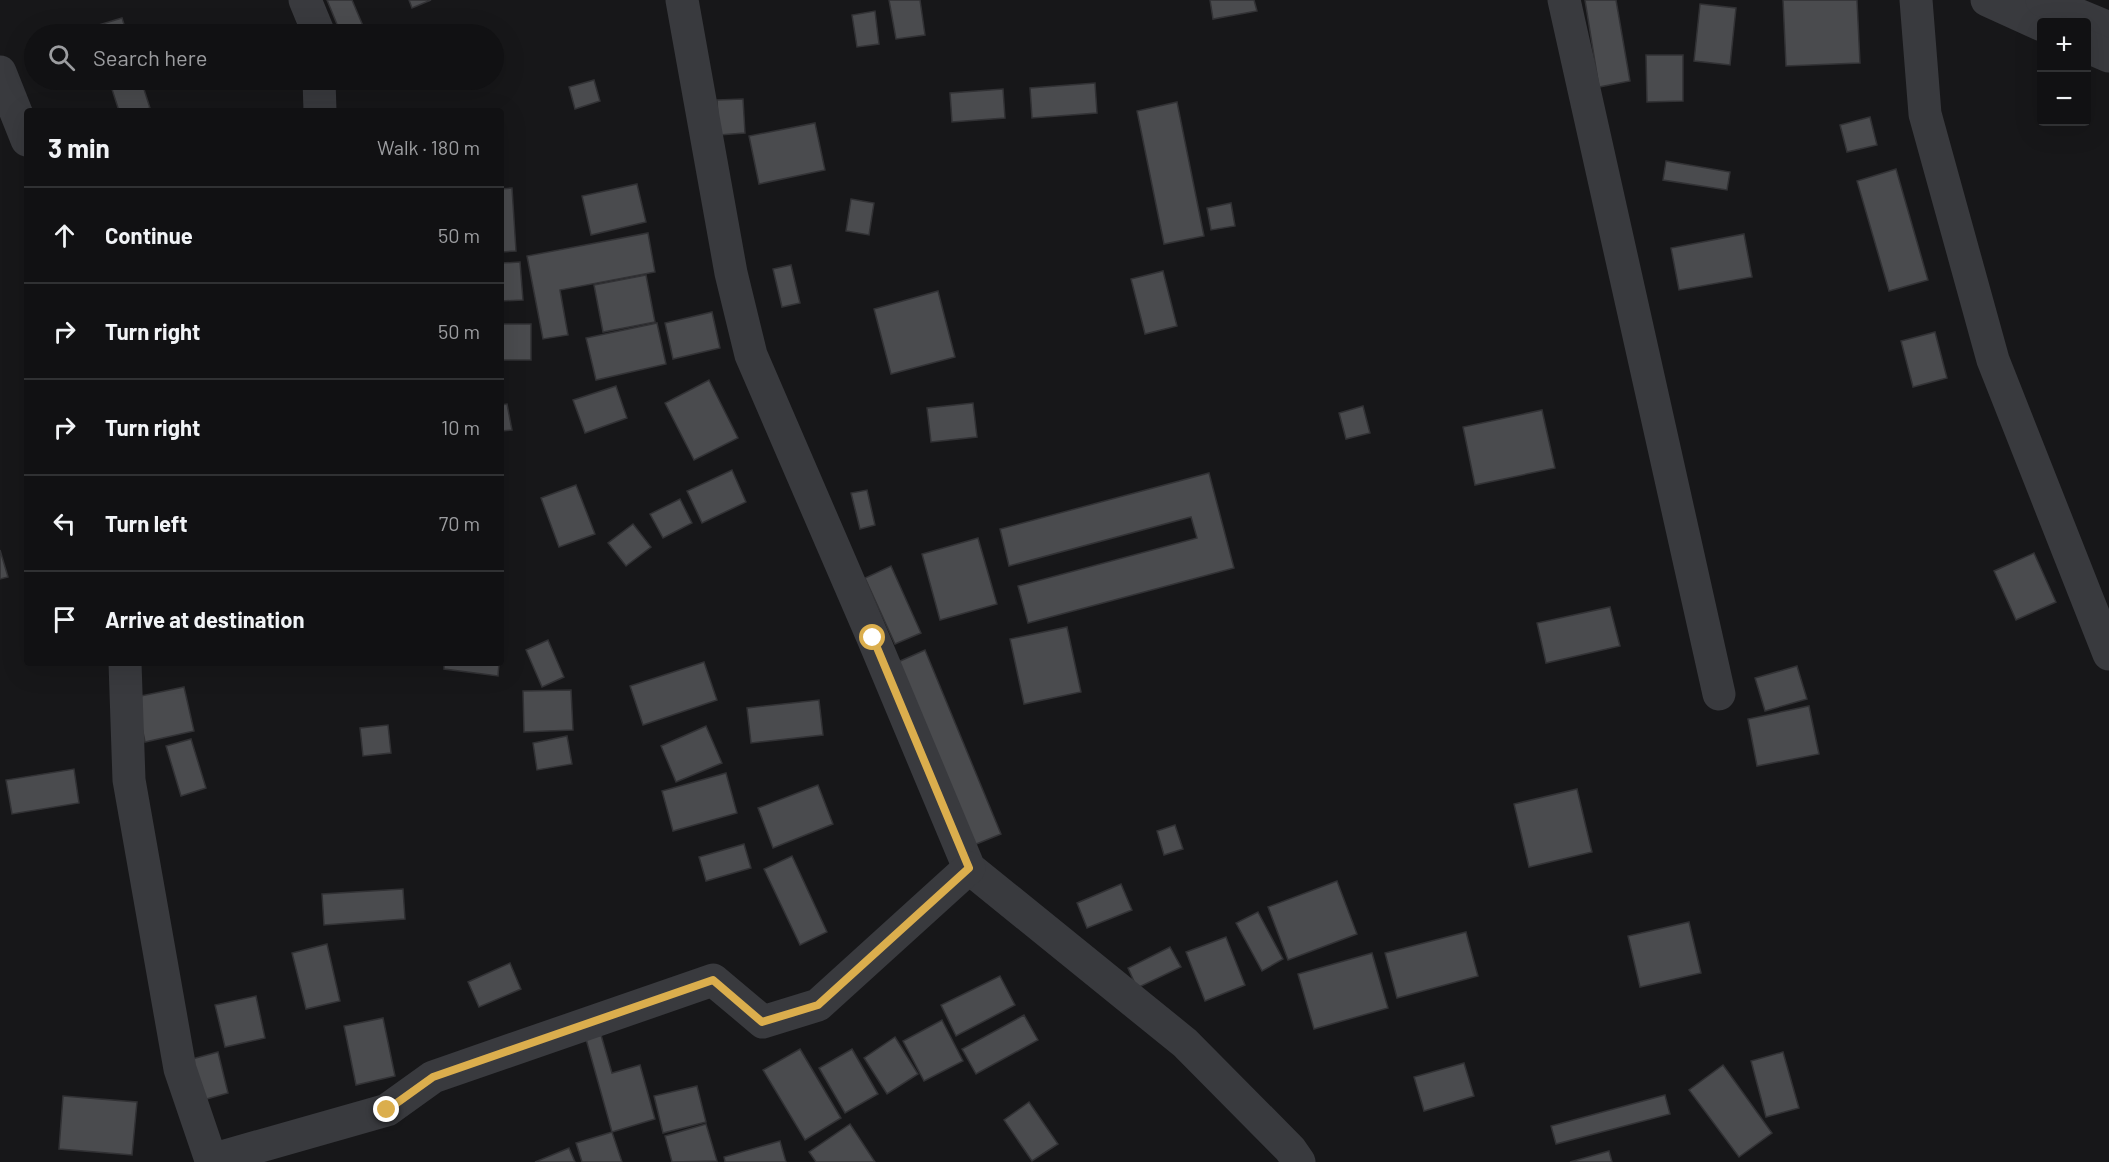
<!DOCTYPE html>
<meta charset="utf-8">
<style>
body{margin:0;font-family:Barlow,sans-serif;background:#1a1a1c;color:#f1f3f6}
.controls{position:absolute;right:18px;top:18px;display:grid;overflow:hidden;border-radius:6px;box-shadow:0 6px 24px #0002}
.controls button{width:54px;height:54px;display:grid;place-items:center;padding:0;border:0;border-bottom:2px solid #303133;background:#111113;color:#f1f3f6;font:30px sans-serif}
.stop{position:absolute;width:18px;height:18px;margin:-14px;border:4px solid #dbae4d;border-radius:50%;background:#fff}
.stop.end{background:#dbae4d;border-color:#fff;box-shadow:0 2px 6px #0008}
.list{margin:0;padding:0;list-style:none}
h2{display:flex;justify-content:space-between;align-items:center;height:78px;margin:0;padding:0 24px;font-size:26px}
h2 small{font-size:20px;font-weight:400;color:#9c9da0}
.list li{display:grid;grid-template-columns:39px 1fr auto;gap:18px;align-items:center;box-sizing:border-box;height:96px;padding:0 24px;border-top:2px solid #303133}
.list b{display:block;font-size:22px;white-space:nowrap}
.list em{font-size:20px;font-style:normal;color:#9c9da0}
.icon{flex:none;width:33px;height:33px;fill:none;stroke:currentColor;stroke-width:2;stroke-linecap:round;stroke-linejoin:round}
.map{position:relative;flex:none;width:2109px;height:1162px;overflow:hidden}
.search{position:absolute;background:#111113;box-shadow:0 6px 24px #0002;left:24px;top:24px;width:480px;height:66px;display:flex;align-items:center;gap:15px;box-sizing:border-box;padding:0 21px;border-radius:33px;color:#9c9da0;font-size:22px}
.panel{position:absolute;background:#111113;box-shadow:0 6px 24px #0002;left:24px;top:108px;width:480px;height:558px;border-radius:6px}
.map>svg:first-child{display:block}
</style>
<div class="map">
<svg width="2109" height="1162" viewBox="0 0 2109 1162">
<rect width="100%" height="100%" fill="#171719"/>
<g fill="#4a4b4e" stroke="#323235" stroke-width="1.5">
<path d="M327,0H352L366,33L341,34Z"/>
<path d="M409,0H431L412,8Z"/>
<path d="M889,0H920L925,35L896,39Z"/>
<path d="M1210,0H1254L1257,11L1213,19Z"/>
<path d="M1585,0H1616L1630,81L1599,87Z"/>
<path d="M1783,0H1857L1860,63L1786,66Z"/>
<path d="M1700,4L1736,8L1730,65L1694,61Z"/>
<path d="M875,11L879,44L857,47L852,15Z"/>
<path d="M122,18L127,34H94L92,27Z"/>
<path d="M1646,55H1683V101L1647,102Z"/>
<path d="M109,80H141L150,108L141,111H119Z"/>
<path d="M594,80L600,101L575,109L569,87Z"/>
<path d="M1095,83L1097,113L1032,118L1030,88Z"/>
<path d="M1003,89L1005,118L952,122L950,93Z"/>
<path d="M743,99L745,133L719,135L717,100Z"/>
<path d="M1177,102L1204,236L1164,244L1137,111Z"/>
<path d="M1870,117L1877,145L1847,152L1840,125Z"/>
<path d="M815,123L825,170L759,184L749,136Z"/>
<path d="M1666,161L1730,172L1727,190L1663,180Z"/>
<path d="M1896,169L1928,280L1889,291L1857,181Z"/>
<path d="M637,184L646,222L591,235L582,196Z"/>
<path d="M512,188L516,251L501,252V189Z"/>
<path d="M851,199L874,203L869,235L846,231Z"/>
<path d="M1231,203L1235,226L1211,230L1207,208Z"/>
<path d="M648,233L655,272L560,290L568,335L543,339L527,256Z"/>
<path d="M1744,234L1752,277L1679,290L1671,248Z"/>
<path d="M520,262L523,300L501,301V263Z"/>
<path d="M791,265L800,303L782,307L773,269Z"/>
<path d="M1163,271L1177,326L1145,334L1131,279Z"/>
<path d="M646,275L655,322L603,332L594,285Z"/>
<path d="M938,291L955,357L891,374L874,309Z"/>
<path d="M712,312L720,348L673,359L665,323Z"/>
<path d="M657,323L666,364L596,380L586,338Z"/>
<rect x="501" y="324" width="30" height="36"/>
<path d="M1935,332L1947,378L1913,387L1901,341Z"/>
<path d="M709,380L738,438L694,460L665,403Z"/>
<path d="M616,386L627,418L585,433L573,400Z"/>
<path d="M973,403L977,437L931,442L927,408Z"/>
<path d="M507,404L512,430L501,431V405Z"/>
<path d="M1363,406L1370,433L1346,439L1339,413Z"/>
<path d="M1542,410L1555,468L1475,485L1463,427Z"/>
<path d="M732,470L746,502L702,523L687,491Z"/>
<path d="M1209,473L1234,568L1028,623L1018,586L1197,538L1191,517L1009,566L1000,529Z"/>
<path d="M576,485L595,534L559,547L541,498Z"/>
<path d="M867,490L875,525L860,529L851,493Z"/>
<path d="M680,499L692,523L663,538L650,514Z"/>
<path d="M633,524L651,547L626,566L608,543Z"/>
<path d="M978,538L997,604L940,620L922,554Z"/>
<path d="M0,550L8,577L0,579Z"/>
<path d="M2034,553L2056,602L2016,620L1994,571Z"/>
<path d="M891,566L921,633L895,644L865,578Z"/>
<path d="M1610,607L1620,646L1546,663L1537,623Z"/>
<path d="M1067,627L1081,692L1024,704L1010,639Z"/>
<path d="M548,640L564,677L542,687L526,650Z"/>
<path d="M925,650L1001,834L974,845L898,662Z"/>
<path d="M704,662L717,700L643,725L630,686Z"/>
<path d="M444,663H499L498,676L444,669Z"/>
<path d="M1797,666L1807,699L1765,711L1755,678Z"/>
<path d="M184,687L194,731L145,742L136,697Z"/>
<path d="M571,690L573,730L524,732L523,691Z"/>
<path d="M819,700L823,735L751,743L747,708Z"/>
<path d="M1809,706L1819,754L1757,766L1748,719Z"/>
<path d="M388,725L391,753L363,756L360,728Z"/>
<path d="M706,726L722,763L676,782L661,746Z"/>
<path d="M567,736L572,764L537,770L533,743Z"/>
<path d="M191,739L206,788L181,796L166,746Z"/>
<path d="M74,769L79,803L12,814L6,780Z"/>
<path d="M726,773L737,813L673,831L662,791Z"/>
<path d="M818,785L833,824L773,848L758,808Z"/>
<path d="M1577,789L1592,852L1529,867L1514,804Z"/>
<path d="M1175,825L1183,849L1164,855L1157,831Z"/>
<path d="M744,844L751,868L706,881L699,857Z"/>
<path d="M792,856L827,932L800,945L764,869Z"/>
<path d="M1337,881L1357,934L1288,960L1268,907Z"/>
<path d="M1121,884L1132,910L1087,928L1077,903Z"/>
<path d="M403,889L405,919L324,925L322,894Z"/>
<path d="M1258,912L1283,959L1262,971L1236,923Z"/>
<path d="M1689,922L1701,973L1640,987L1628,936Z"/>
<path d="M1466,932L1478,976L1397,998L1385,953Z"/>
<path d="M1226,937L1245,985L1205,1001L1186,952Z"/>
<path d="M327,944L340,1001L306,1009L292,953Z"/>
<path d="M1170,947L1181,967L1137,988L1128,968Z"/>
<path d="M1372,953L1388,1008L1314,1029L1298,974Z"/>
<path d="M510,963L521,989L479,1007L468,982Z"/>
<path d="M1000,976L1015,1005L956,1036L941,1005Z"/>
<path d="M256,996L265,1038L225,1047L215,1005Z"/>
<path d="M1024,1015L1038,1040L976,1074L962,1049Z"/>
<path d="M383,1018L395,1076L356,1085L344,1026Z"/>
<path d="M942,1020L963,1061L924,1081L903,1041Z"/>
<path d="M601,1035L612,1073L640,1065L655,1119L612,1132L586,1039Z"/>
<path d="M895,1037L918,1074L887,1094L864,1058Z"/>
<path d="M800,1049L841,1118L805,1140L763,1070Z"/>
<path d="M852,1049L878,1094L845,1113L819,1068Z"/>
<path d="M218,1052L228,1093L203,1100L192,1059Z"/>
<path d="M1783,1052L1799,1108L1766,1117L1751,1061Z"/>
<path d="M1464,1063L1474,1096L1424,1111L1414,1077Z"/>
<path d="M1723,1065L1772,1133L1739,1157L1689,1090Z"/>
<path d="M697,1086L706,1122L663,1133L654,1096Z"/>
<path d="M1665,1095L1670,1114L1556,1144L1551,1126Z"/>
<path d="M63,1096L137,1102L132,1155L59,1149Z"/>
<path d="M1029,1102L1058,1144L1032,1161L1004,1120Z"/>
<path d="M706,1124L717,1161L672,1162L665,1136Z"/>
<path d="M850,1124L875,1162H816L809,1152Z"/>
<path d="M612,1132L622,1162H582L576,1143Z"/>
<path d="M780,1141L786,1162H725L724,1157Z"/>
<path d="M569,1148L575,1162H535Z"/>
<path d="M1609,1151L1612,1162H1570Z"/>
</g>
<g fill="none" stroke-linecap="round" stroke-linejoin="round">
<g stroke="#393a3e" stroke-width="33">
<path d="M305,0L319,34"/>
<path d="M682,0L731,273L751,355L873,638L969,868L1185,1043L1290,1149L1299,1162"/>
<path d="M1564,0L1719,694"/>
<path d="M1916,0L1925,114L1993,360L2109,654"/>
<path d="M1987,0L2042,25"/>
<path d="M2042,0L2109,28"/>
<path d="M2086,46L2109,56"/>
<path d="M0,72L27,140"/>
<path d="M319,80L320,111"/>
<path d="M125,663L129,780L180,1069L211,1160L387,1110L433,1077L713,980L763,1022L818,1005L969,868"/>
</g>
</g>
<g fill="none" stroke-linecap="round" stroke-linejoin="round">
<path stroke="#dbae4d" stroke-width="8" d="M387,1110L433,1077L713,980L762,1022L818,1005L969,868L873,638"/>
</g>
</svg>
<div class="controls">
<button>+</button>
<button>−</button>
</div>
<div class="stop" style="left:873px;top:638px"></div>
<div class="stop end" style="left:387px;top:1110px"></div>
<div class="search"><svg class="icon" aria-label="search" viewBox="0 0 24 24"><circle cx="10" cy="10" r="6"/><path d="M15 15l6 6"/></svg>Search here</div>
<section class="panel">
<h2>3 min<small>Walk · 180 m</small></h2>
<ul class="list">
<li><svg class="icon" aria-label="ahead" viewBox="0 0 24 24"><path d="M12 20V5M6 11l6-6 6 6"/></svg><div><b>Continue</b></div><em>50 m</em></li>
<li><svg class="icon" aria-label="right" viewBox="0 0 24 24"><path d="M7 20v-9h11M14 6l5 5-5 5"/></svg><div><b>Turn right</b></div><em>50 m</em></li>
<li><svg class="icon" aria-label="right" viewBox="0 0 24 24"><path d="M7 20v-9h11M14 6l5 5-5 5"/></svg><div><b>Turn right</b></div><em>10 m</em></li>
<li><svg class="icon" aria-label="left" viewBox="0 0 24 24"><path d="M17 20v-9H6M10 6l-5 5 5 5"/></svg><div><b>Turn left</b></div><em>70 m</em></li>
<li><svg class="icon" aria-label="arrive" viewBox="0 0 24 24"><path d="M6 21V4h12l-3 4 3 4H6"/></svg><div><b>Arrive at destination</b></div></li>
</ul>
</section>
</div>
